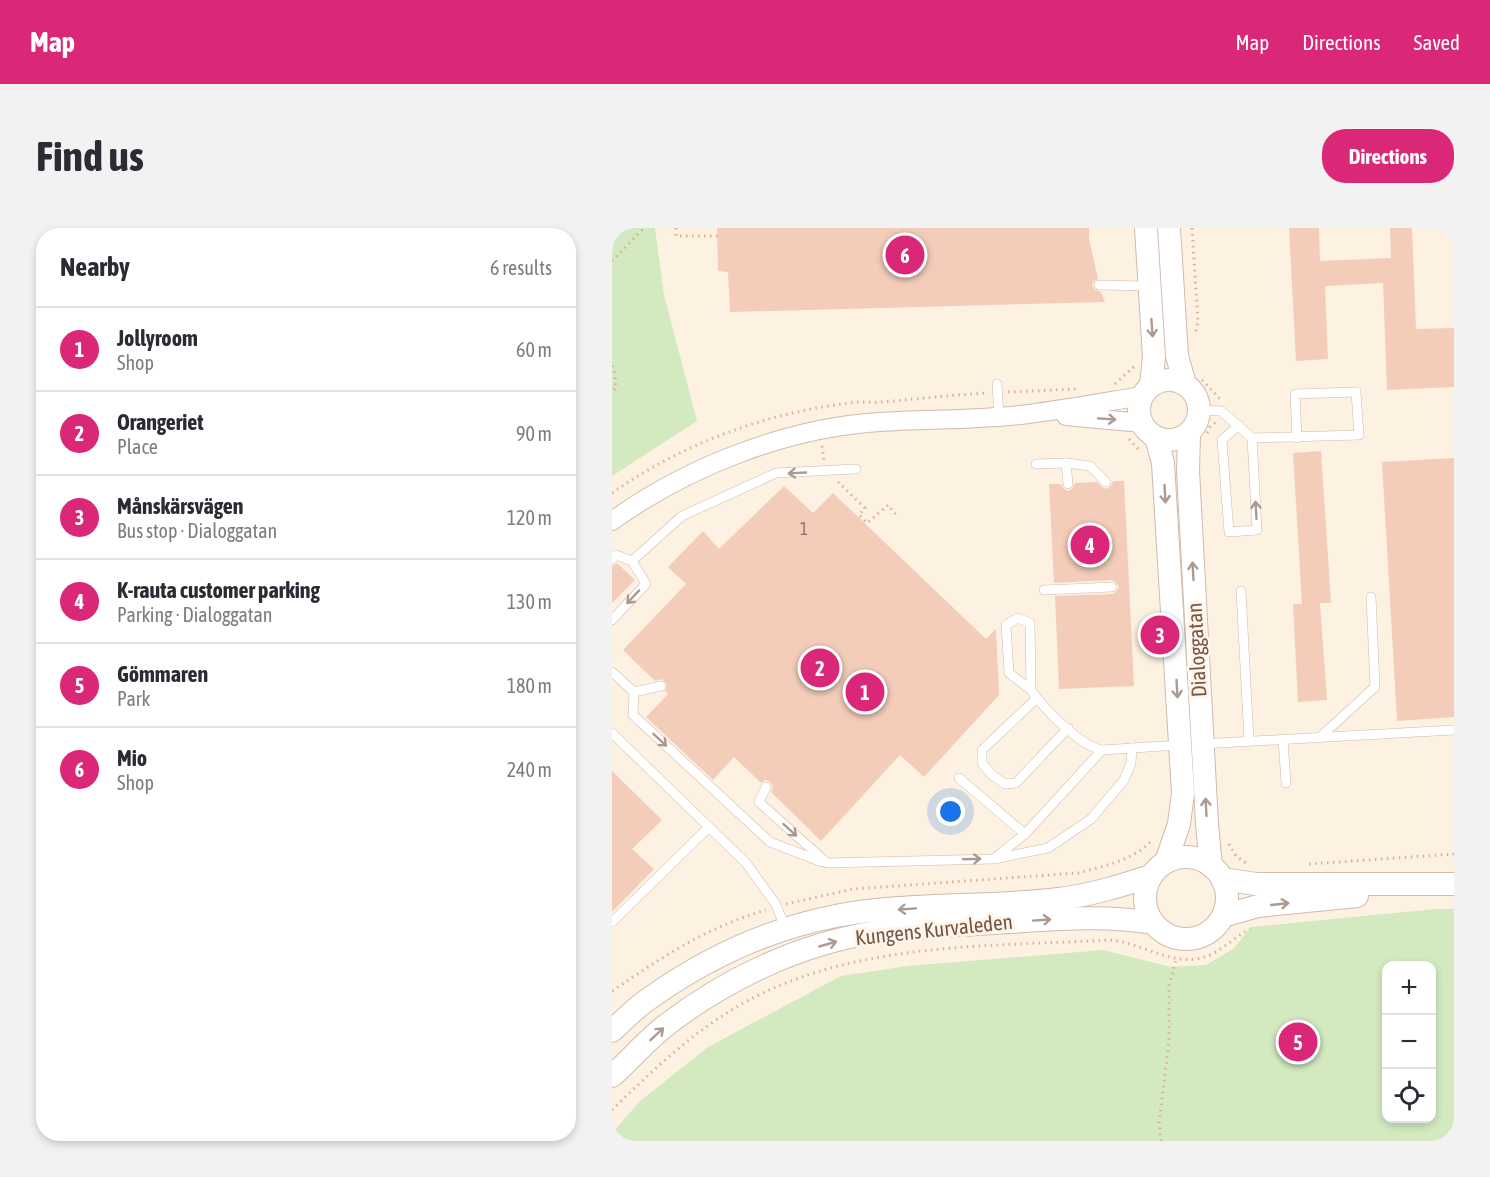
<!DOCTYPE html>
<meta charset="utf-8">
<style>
body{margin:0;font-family:"Asap Condensed",sans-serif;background:#f2f2f3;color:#2b2b33}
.controls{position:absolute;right:18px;bottom:18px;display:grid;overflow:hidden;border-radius:12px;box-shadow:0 3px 9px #0003}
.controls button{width:54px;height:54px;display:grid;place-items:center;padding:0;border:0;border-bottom:2px solid #e1e1e2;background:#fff;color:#2b2b33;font:30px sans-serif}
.you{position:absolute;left:339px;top:584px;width:21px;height:21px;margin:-15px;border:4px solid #fff;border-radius:50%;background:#1a73e8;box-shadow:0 0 0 9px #1a73e833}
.badge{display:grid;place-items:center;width:39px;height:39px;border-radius:50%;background:#db2777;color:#fff;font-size:20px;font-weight:700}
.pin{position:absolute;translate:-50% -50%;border:3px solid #fff;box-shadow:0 2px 6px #0006}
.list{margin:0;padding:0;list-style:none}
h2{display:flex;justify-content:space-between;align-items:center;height:78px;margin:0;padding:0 24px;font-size:26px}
h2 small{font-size:20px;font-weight:400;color:#7c7c81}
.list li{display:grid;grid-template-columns:39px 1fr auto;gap:18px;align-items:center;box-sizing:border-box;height:84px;padding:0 24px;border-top:2px solid #e1e1e2}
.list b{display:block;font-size:22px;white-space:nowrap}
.list p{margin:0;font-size:20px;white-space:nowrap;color:#7c7c81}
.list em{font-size:20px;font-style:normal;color:#7c7c81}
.icon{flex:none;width:33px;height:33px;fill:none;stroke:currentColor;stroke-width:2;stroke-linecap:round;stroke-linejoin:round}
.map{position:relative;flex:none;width:842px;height:913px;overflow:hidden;border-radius:24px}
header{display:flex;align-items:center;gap:36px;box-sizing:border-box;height:84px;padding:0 30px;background:#db2777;color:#fff}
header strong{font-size:28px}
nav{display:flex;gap:33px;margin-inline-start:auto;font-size:21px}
.intro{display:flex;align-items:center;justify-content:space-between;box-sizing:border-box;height:144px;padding:0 36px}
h1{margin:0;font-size:42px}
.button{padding:15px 27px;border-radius:24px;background:#db2777;color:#fff;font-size:21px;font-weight:700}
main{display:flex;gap:36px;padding:0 36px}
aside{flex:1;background:#fff;border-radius:24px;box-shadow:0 3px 9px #0003}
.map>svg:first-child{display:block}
</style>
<header>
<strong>Map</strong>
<nav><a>Map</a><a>Directions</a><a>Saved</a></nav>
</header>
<div class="intro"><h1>Find us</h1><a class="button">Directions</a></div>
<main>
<aside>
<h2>Nearby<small>6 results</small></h2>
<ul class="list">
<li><span class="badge">1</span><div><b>Jollyroom</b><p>Shop</p></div><em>60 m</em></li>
<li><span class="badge">2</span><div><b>Orangeriet</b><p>Place</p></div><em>90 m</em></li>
<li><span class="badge">3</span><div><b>Månskärsvägen</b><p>Bus stop · Dialoggatan</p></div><em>120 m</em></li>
<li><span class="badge">4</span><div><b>K-rauta customer parking</b><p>Parking · Dialoggatan</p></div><em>130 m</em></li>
<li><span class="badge">5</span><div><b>Gömmaren</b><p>Park</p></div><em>180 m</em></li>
<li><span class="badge">6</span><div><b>Mio</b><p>Shop</p></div><em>240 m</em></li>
</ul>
</aside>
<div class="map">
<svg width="842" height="913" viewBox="0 0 842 913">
<rect width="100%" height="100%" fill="#fdf1e2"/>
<g fill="#d3eac0" fill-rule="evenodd">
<path d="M0,0H43L52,67L85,193L0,248Z"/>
<path d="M823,681H842V913H0V905L28,873L96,819L229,748L296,738L491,722L559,739L594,737L621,721L639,699ZM774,738H820V890H774Z"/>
</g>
<g fill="#f3cdb9">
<path d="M105,0H477V11L486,51L482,53L480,57L483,62L489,64L493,74L118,84L116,44L106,43Z"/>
<path d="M677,0H707L708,33L779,30L778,0H800L804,101L842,100V159L775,162L771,55L713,58L716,131L684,133Z"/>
<path d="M709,223L719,375H708L715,472L686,474L681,376H690L681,225Z"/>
<path d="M842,230V489L785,493L770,234Z"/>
<path d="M501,253H512L522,458L447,461L443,368L500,366L504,364L507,359L505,355L500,352L442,355L437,256H449L451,260L456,263L460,261L463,255L485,254L490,259L495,261L499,258Z"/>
<path d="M172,258L201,285L221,265L374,411L384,401L387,467L312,549L288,527L209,613L159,564L161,558L157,553L153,552L149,555L122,529L101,552L34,489L56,466L53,463L55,456L50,451L43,453L11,422L74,356L56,339L91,303L107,321Z"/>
<path d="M5,335L23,352L0,375V338Z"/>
<path d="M0,543L50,592L20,621L42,641L0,684Z"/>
</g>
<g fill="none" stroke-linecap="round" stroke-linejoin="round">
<defs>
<g id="service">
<path d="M487,57L537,58"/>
<path d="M385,156L387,188"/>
<path d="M588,182L609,183L640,210L747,207L744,164L683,166L685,210"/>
<path d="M627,197L610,212L617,304L645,302L640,210"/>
<path d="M454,235L456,256"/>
<path d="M424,236L454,235L478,238L494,254"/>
<path d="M0,331L4,327L20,333"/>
<path d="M432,362L500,359"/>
<path d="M629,363L637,513"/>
<path d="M0,392L34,356L20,333L70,288L164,245L244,241"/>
<path d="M0,444L22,464L49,458"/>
<path d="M419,462L397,445L394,397L406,390L418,395L419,462C433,482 467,517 490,522L567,517"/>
<path d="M22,464L21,487L158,614L210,634"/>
<path d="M425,470L370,522V535L380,547L393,556L404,555L456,500"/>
<path d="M0,505L134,635L163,675L174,701"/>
<path d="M708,509L763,459L759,369"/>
<path d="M671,511L674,555"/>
<path d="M590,516L842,502"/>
<path d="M347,550L413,606L490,522"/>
<path d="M154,559L147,574L215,635L382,631L436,620L479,591L512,552L519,535L520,520"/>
<path d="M384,629L413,606"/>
<path d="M0,694L97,599"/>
</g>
<g id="minor">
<path d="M454,188L530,195"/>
<path d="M0,293C75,239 174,200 267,194C317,191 368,192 417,186C455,181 493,174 530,168"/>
</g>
<g id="tertiary">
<path d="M534,0L542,129L539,158"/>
<path d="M557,0L565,128L573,156"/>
<circle cx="557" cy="182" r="30"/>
<path d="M577,205L576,243L595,596L599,638"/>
<path d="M544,209L551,235L571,565L567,596L554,634"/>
<circle cx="574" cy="670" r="41"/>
<path d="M610,651L644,656H842"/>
<path d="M611,688L646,678L745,668"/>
<path d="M0,803C12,792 24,779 38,770C93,731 157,701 224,688C296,674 373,680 447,671C479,667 508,658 539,648"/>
<path d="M0,848C18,832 34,813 53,798C114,751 187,716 264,704C303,698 343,698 382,695C435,692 488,686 541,695"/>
</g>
</defs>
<use href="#service" stroke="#d0baac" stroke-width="10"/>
<use href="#minor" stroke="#d0baac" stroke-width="20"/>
<use href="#tertiary" stroke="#d0baac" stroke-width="24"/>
<g stroke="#d7b19c" stroke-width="3" stroke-dasharray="1.5 4.5" stroke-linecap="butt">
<path d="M64,0V8H106"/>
<path d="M580,0L586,94L583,107"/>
<path d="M0,33L32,0"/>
<path d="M0,138L2,141L4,160L0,164"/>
<path d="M590,152L608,171"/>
<path d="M503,156L523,138"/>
<path d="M396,164L465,161"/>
<path d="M595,205L598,199L604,194"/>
<path d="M517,211L529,224"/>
<path d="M210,218L212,232"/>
<path d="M226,254L253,280L247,287L255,295L276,277L285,288"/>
<path d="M0,265C70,216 153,185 238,175C248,173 259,175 270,174C305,171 339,167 375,165"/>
<path d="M617,616L624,628L634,635"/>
<path d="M697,636L842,626"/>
<path d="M174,676L241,661L466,645C492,638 523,632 541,611"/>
<path d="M0,763C52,728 93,700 154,682"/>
<path d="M0,882C37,846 74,810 118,783C231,713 371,719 498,712C532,715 564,742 598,727C613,720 624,708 638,701"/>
<path d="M0,902L9,913"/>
<path d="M549,913L547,895L557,813V758L564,731"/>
</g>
<use href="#service" stroke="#fff" stroke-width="9"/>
<use href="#minor" stroke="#fff" stroke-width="18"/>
<use href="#tertiary" stroke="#fff" stroke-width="22"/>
</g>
<defs><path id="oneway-shaft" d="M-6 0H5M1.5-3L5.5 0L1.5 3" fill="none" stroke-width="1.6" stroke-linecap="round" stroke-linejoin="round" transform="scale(1.5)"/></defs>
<g stroke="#ac9a91">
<use href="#oneway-shaft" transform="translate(540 100) rotate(86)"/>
<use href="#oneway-shaft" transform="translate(495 191) rotate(4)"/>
<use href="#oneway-shaft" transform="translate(185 245) rotate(177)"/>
<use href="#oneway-shaft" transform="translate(553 266) rotate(87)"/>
<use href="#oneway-shaft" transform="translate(644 282) rotate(-93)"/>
<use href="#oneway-shaft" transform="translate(581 343) rotate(-93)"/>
<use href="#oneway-shaft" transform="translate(21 369) rotate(133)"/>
<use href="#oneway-shaft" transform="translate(565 461) rotate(87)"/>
<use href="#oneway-shaft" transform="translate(48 512) rotate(43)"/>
<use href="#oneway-shaft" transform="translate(594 579) rotate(-93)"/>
<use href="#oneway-shaft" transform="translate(178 602) rotate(42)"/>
<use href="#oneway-shaft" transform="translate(360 631) rotate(-2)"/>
<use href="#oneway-shaft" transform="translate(668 676) rotate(-6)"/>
<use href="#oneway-shaft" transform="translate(295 681) rotate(176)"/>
<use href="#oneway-shaft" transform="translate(430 692) rotate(-4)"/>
<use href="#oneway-shaft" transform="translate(216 716) rotate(-16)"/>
<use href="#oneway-shaft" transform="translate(45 806) rotate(-43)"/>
</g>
<g text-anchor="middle" stroke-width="6" stroke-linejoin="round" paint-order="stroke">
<g font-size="18" fill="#947464">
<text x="192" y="307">1</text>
</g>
<g font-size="21" fill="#755648" stroke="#fff5e9">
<text transform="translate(585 422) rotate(-93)" y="7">Dialoggatan</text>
<text transform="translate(322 702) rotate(-6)" y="7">Kungens Kurvaleden</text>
</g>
</g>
</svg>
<div class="controls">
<button>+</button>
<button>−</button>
<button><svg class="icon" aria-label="locate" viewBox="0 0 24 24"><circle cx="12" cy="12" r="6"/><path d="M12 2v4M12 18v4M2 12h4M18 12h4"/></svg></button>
</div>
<div class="you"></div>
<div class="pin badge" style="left:253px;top:464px">1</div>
<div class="pin badge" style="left:208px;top:440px">2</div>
<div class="pin badge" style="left:548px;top:407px">3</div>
<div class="pin badge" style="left:478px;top:317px">4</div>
<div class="pin badge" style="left:686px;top:814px">5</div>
<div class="pin badge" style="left:293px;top:27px">6</div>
</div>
</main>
